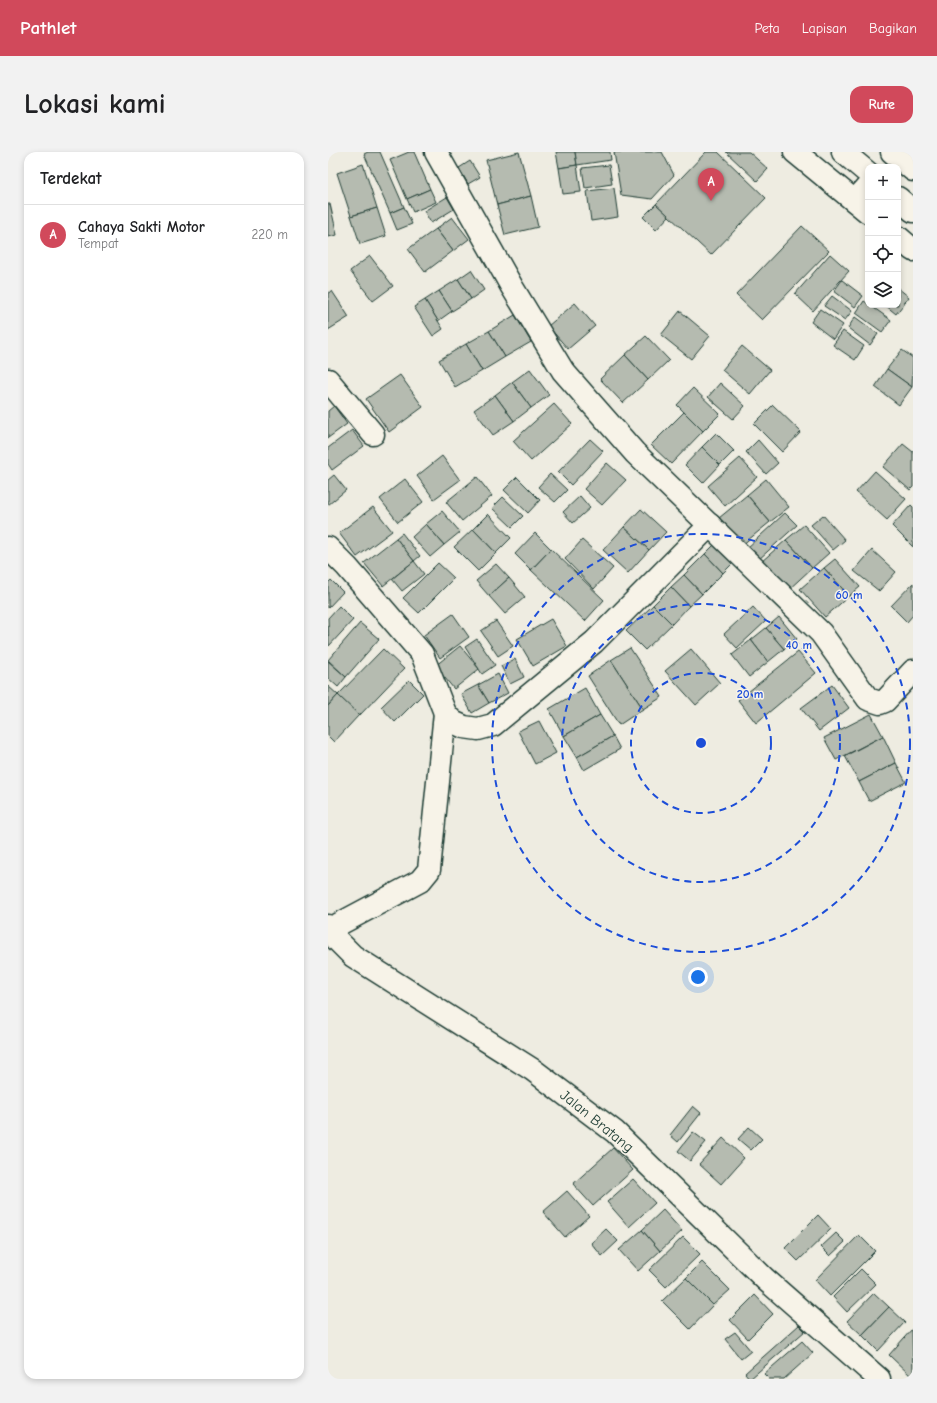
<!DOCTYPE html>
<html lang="id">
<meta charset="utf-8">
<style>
body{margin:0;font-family:"Comic Neue",sans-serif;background:#f2f2f2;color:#202124}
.controls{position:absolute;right:12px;top:12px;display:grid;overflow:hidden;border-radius:8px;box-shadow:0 2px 6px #0003}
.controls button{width:36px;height:36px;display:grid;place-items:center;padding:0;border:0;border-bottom:1px solid #e0e0e0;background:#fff;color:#202124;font:20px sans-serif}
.you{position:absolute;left:370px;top:825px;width:14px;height:14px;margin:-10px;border:3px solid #fff;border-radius:50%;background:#1a73e8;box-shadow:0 0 0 6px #1a73e833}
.badge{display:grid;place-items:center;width:26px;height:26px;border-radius:50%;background:#d1495b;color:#fff;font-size:13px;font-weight:700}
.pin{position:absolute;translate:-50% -33px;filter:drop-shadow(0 1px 2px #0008)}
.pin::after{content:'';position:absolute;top:21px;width:14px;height:12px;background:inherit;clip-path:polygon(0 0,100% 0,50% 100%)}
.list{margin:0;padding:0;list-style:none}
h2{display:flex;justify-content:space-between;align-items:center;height:52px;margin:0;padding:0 16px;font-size:17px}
h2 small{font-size:13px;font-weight:400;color:#757577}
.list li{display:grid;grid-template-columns:26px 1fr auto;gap:12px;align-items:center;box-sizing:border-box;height:60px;padding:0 16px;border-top:1px solid #e0e0e0}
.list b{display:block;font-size:15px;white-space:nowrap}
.list p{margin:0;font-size:13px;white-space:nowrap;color:#757577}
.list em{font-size:13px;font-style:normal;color:#757577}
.icon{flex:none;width:22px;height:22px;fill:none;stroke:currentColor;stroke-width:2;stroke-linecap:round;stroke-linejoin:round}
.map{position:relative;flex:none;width:585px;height:1227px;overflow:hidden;border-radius:12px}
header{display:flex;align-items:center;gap:24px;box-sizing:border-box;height:56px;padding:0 20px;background:#d1495b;color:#fff}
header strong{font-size:19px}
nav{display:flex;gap:22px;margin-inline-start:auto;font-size:14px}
.intro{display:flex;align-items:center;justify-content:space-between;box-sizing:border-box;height:96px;padding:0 24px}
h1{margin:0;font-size:28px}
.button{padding:10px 18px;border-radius:12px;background:#d1495b;color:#fff;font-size:14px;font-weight:700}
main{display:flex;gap:24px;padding:0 24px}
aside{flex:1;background:#fff;border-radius:12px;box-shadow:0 2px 6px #0003}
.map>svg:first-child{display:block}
</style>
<header>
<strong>Pathlet</strong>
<nav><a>Peta</a><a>Lapisan</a><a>Bagikan</a></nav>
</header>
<div class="intro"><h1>Lokasi kami</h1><a class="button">Rute</a></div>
<main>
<aside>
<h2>Terdekat<small></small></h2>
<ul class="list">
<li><span class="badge">A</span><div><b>Cahaya Sakti Motor</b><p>Tempat</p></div><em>220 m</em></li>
</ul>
</aside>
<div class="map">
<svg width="585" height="1227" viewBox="0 0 585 1227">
<rect width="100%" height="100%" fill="#eeece1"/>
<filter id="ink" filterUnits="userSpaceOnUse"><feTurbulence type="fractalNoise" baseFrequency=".025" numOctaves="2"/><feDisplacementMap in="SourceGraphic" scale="8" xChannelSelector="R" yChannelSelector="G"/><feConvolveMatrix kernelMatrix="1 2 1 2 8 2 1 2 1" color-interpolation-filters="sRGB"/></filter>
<g filter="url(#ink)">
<g fill="#b5bbb0" stroke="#1f3d34">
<path d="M40,0H52L76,55L62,61L36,2Z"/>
<path d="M81,0H86L102,37L79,47L62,8Z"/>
<path d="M191,0L203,44L169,53L158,8Z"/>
<path d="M228,0H247L249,13L231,16Z"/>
<path d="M247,0H282L283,8L249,13Z"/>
<path d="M286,0H334L346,23L324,47L293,43Z"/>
<path d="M378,0H390L438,46L383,103L328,52Z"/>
<path d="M398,0H421L440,17L429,29Z"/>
<path d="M142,9L152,25L140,32L131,16Z"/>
<path d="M35,12L49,56L23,64L9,21Z"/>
<path d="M249,13L253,40L235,42L231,16Z"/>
<path d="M281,13L284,32L257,36L254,16Z"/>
<path d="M286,36L290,65L263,69L259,39Z"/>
<path d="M102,37L108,50L85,60L79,47Z"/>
<path d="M203,44L210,75L177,83L169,53Z"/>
<path d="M119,45L126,57L103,71L96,59Z"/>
<path d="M0,52H2L9,83L0,85Z"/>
<path d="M328,52L341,64L328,78L315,65Z"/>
<path d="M76,55L84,72L69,78L62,61Z"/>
<path d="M49,56L58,84L32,92L23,64Z"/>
<path d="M124,65L141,87L125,99L108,77Z"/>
<path d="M474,74L501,99L434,168L408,143Z"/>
<path d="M108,77L125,99L97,120L80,97Z"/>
<path d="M502,102L521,119L485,159L467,142Z"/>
<path d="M42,104L65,134L45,149L22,119Z"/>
<path d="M143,118L156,138L143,147L130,127Z"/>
<path d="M130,127L143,147L124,159L111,139Z"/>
<path d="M514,128L535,144L527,155L506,139Z"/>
<path d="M570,136L581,145L568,162L557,153H570Z"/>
<path d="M4,139L21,165L0,178V141Z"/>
<path d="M111,139L124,159L110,169L97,148Z"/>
<path d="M504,144L524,159L517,168L496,154Z"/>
<path d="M97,148L115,177L105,184L86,155Z"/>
<path d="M536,149L563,168L554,180L528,161Z"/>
<path d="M247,151L267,174L240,197L220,174Z"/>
<path d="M492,157L515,173L505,187L483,170Z"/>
<path d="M352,159L382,184L363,207L333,183Z"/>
<path d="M187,163L203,190L177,205L161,179Z"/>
<path d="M527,165L550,182L542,193L520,176Z"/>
<path d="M161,179L177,205L154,219L138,192Z"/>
<path d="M515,179L536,194L527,208L505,193Z"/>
<path d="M318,184L341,208L320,228L297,203Z"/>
<path d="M138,192L154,219L127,235L111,208Z"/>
<path d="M414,194L442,218L422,242L394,218Z"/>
<path d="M574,198L585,206L584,235L559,217Z"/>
<path d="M297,203L320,228L295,251L272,227Z"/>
<path d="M202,217L221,243L203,256L184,230Z"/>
<path d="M559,217L584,235L571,253L547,235Z"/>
<path d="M72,223L95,255L61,280L38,247Z"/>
<path d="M184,230L203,256L186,269L167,243Z"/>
<path d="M392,231L417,254L405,267L380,245Z"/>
<path d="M365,236L392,262L375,279L349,253Z"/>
<path d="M167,243L186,269L165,283L146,258Z"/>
<path d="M226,252L244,272L203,309L185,289Z"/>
<path d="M445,253L473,280L454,300L426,272Z"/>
<path d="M6,254L19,272L0,286V259Z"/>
<path d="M356,260L375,279L343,312L323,293Z"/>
<path d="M24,278L36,294L4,318L0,312V296Z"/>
<path d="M388,281L406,299L392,313L374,295Z"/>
<path d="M262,287L275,299L243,333L230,320Z"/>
<path d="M430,288L450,311L438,322L418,300Z"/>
<path d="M575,292L585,300V335L582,338L555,315Z"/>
<path d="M374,295L392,313L375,331L357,313Z"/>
<path d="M114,304L132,328L106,347L89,324Z"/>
<path d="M412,306L429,325L397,354L380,334Z"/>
<path d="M279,311L298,328L274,353L256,337Z"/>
<path d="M547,319L578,347L559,368L528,340Z"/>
<path d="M222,322L239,338L227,350L210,335Z"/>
<path d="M6,323L18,338L0,353V328Z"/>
<path d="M149,325L164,344L134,369L118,350Z"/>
<path d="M189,325L212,348L200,361L176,338Z"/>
<path d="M77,327L95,350L70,370L52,347Z"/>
<path d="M438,327L461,355L442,370L419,343Z"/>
<path d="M419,343L442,370L414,393L391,366Z"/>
<path d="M252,344L262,356L245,371L235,360Z"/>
<path d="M175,345L195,364L184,375L164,356Z"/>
<path d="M583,353L585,355V395L564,374Z"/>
<path d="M45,355L64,379L29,405L11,381Z"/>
<path d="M313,357L338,380L321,398L296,375Z"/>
<path d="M114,359L132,380L116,393L98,372Z"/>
<path d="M457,361L469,373L430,408L419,396Z"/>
<path d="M160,362L183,386L168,401L145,377Z"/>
<path d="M495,363L517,388L505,398L483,373Z"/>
<path d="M98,372L116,393L102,405L84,385Z"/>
<path d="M476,373L501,401L484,416L458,388Z"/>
<path d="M296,375L321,398L300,421L275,398Z"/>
<path d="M145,377L168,401L150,419L126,395Z"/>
<path d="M74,381L92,404L86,409L68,386Z"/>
<path d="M207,381L223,397L203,418L187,402Z"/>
<path d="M68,386L86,409L55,434L36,411Z"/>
<path d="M254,388L285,416L266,437L237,407Z"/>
<path d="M458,388L484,416L459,439L433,410Z"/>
<path d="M389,390L407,409L395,421L377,402Z"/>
<path d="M223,397L276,448L257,469L203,418Z"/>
<path d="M544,398L568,420L551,439L526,419Z"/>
<path d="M377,402L395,421L374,442L356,423Z"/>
<path d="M507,407L532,435L521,444L496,416Z"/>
<path d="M86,409L96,422L74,439L64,427Z"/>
<path d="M110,411L126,426L91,461L75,446Z"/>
<path d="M168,412L181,426L161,444L148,429Z"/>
<path d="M496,416L521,444L497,465L472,437Z"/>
<path d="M356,423L374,442L361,454L343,435Z"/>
<path d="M181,426L197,445L177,462L161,444Z"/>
<path d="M3,428L15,440L0,456V431Z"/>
<path d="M585,431V463L579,470L563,454Z"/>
<path d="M343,435L361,454L344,472L325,453Z"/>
<path d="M325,453L344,472L317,498L298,479Z"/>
<path d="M11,454L25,468L1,494L0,466Z"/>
<path d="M425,455L438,469L409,496L396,482Z"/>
<path d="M125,462L141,485L112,506L96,483Z"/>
<path d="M451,465L469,487L456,497L438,476Z"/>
<path d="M223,467L239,494L205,514L189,487Z"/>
<path d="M168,469L185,494L170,504L153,479Z"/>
<path d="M32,471L51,487L18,525L0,508Z"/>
<path d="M438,476L456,497L440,510L423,488Z"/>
<path d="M149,487L167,513L154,522L137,495Z"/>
<path d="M423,488L440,510L421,525L404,503Z"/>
<path d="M132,494L151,517L126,537L107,514Z"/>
<path d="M302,496L334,545L315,557L283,508Z"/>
<path d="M55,497L76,517L31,564L10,543Z"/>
<path d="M363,497L392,531L368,553L337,519Z"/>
<path d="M470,500L488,521L428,571L410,548Z"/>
<path d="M187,507L196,525L182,532L173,514Z"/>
<path d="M283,508L315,557L291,573L260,524Z"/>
<path d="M0,509L18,525L10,535L0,526Z"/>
<path d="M170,522L180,541L161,551L150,533Z"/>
<path d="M81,528L95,542L67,570L53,555Z"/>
<path d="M150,533L161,551L144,561L133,542Z"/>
<path d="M504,533L521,556L491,579L473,556Z"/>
<path d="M0,534L10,543L0,554Z"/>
<path d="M257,536L272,563L236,584L221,557Z"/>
<path d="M10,543L31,563L6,590L0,584V554Z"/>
<path d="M543,562L555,584L508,608L496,586Z"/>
<path d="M272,563L285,584L249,605L236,584Z"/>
<path d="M211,569L228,601L207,612L190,579Z"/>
<path d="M285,584L292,597L256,618L249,605Z"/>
<path d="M555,584L568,611L531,630L517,604Z"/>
<path d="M568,611L578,630L541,649L531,630Z"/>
<path d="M365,954L373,961L350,990L342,983Z"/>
<path d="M421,975L434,987L423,998L410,987Z"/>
<path d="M365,980L378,990L362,1009L350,999Z"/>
<path d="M395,986L416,1006L393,1032L371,1012Z"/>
<path d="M285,996L305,1018L265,1054L245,1032Z"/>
<path d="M305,1027L327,1051L301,1075L279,1050Z"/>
<path d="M239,1039L261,1064L237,1085L215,1060Z"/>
<path d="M335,1058L354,1079L332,1099L314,1078Z"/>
<path d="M490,1063L503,1077L470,1109L457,1096Z"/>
<path d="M278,1077L290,1089L274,1104L263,1091Z"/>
<path d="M314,1078L332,1099L310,1119L291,1098Z"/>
<path d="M508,1081L517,1090L502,1104L493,1095Z"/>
<path d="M531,1083L547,1099L502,1144L487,1128Z"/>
<path d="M355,1085L372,1102L338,1135L321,1118Z"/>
<path d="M374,1110L402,1138L385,1153L358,1126Z"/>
<path d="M533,1117L548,1132L519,1160L505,1145Z"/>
<path d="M358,1126L385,1153L362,1177L334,1149Z"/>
<path d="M546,1141L561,1155L534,1183L519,1169Z"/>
<path d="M427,1143L445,1162L420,1187L402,1168Z"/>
<path d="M561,1155L577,1170L550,1199L534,1183Z"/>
<path d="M471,1173L477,1179L422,1227L417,1221Z"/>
<path d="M584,1177L585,1222L583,1224L561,1203Z"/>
<path d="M407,1180L423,1199L413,1207L397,1187Z"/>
<path d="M474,1189L485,1201L456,1227H441L436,1222Z"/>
</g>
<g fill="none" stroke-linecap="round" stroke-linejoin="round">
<defs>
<g id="minor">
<path d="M108,0L184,135L235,219L307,301L493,481L540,547L552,551L557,549L585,519"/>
<path d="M467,0L540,60"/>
<path d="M564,0L585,18"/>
<path d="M570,85L585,98"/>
<path d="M0,228L45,282"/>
<path d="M0,396L19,415L94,502L117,561L125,570L136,575L150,577L165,573L266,490L382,373"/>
<path d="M0,774L9,788L25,804L205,918L287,980L437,1127L551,1227"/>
<path d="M2,777L92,729L101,718L117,561"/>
</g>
<g id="major">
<path d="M515,0L540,21"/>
<path d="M570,46L585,59"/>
<path d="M527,49L540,34"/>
</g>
</defs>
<use href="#minor" stroke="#1f3d34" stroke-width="25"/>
<use href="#major" stroke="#1f3d34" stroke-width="25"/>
<use href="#minor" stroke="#f7f3e8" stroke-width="22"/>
<use href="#major" stroke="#f7f3e8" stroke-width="22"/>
</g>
</g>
<g fill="none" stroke="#1d4ed8" stroke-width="2" stroke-dasharray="7 5">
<circle cx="373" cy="591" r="70"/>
<circle cx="373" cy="591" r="139"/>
<circle cx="373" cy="591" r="209"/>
</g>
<g text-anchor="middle" stroke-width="3" stroke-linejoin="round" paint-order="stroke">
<g font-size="15" fill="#1f3d34" stroke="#f7f3e8">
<text transform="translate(269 969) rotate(39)" y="5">Jalan Bratang</text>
</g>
</g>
<circle cx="373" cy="591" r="6" fill="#1d4ed8" stroke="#f7f3e8" stroke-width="2"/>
<g font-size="12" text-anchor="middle" font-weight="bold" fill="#1d4ed8" stroke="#f7f3e8" stroke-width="3" stroke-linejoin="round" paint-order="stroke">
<text x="521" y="447">60 m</text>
<text x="471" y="497">40 m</text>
<text x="422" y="546">20 m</text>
</g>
</svg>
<div class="controls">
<button>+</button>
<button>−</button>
<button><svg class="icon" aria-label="locate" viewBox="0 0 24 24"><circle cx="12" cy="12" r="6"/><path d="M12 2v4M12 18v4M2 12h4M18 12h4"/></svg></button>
<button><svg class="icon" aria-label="layers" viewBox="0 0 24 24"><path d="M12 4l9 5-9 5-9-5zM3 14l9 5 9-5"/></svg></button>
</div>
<div class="you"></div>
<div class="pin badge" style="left:383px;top:49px">A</div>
</div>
</main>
